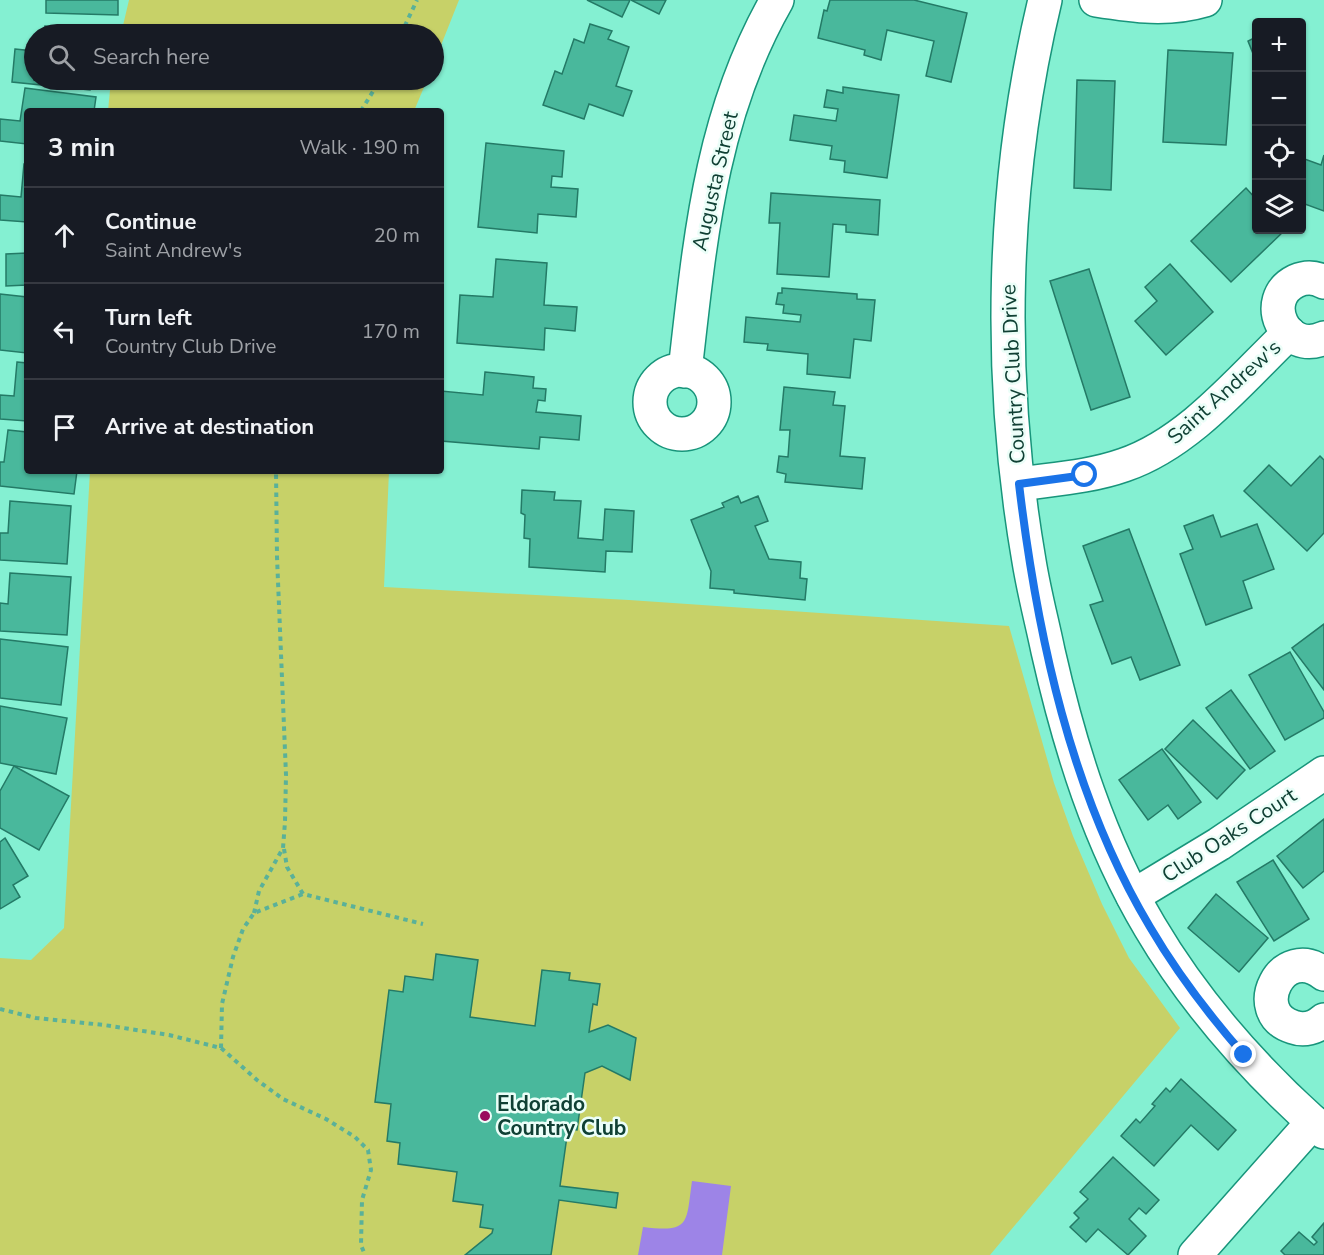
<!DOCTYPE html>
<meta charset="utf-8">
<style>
body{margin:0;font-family:"Nunito Sans",sans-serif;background:#20242c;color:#f1f3f6}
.controls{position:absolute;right:18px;top:18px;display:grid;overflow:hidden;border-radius:6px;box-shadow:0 2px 4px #0004}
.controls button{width:54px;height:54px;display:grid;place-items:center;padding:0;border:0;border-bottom:2px solid #363941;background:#171b24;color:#f1f3f6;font:30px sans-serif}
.stop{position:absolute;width:18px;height:18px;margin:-14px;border:4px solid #1a73e8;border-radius:50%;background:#fff}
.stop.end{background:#1a73e8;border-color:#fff;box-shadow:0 2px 6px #0008}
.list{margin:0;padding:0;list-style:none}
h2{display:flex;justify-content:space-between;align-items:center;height:78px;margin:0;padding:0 24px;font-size:26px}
h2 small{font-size:20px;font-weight:400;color:#9ea1a6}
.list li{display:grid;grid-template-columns:39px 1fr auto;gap:18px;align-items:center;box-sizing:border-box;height:96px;padding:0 24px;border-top:2px solid #363941}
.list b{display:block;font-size:22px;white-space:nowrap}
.list p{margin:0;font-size:20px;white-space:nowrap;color:#9ea1a6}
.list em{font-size:20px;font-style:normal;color:#9ea1a6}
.icon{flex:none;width:33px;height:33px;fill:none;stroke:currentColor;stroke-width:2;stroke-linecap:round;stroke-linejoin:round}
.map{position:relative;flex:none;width:1324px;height:1255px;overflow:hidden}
.search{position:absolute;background:#171b24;box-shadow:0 2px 4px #0004;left:24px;top:24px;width:420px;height:66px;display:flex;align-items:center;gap:15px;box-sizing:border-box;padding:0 21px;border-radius:33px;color:#9ea1a6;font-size:22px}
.panel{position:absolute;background:#171b24;box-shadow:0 2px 4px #0004;left:24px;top:108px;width:420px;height:366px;border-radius:6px}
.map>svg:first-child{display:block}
</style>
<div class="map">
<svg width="1324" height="1255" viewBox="0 0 1324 1255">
<rect width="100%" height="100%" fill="#84f0d2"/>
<g fill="#c7d168">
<path d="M129,0H459L434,63V34H121Z"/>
<path d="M111,80H427L414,111H108Z"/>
<path d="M90,471H389L384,587L629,600L1009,626L1054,783L1073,836L1102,904L1129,958L1180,1028L990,1255H0V958L31,960L64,928Z"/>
</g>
<path fill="#9d84e7" d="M692,1181L731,1186L722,1255H638L643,1227C691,1233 686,1223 692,1181Z"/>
<g fill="#49b89c" stroke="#247a66" stroke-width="1.5">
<path d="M46,0H118V15L46,13Z"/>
<path d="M587,0H630L622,17Z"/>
<path d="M631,0H666L659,14Z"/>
<path d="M830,0H914L967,13L951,82L926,76L934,41L887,30L881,60L864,55L865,50L818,38L824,10L827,11Z"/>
<path d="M590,24L612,31L608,39L629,47L616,86L632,91L623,116L589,104L584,119L543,105L555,71L562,74L574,39L584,43Z"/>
<path d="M45,26L101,31V34H45Z"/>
<path d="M1256,37V61L1248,41Z"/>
<path d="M15,49L34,51V80H91L90,90L12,82Z"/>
<path d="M1168,50L1233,53L1226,145L1163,142Z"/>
<path d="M1077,80L1115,81L1111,190L1074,188Z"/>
<path d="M843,87L899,95L887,178L844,172L845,161L830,159L832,146L790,140L794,115L836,121L838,109L824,107L827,90L843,93Z"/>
<path d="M25,88L96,97L94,111H27V144L0,141V119L20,121Z"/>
<path d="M486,143L564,151L562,177L552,176L551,187L578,189L576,217L538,214L537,233L478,227Z"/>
<path d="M1324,155V211L1302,203V158L1321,165Z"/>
<path d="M24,164H27V222L0,220V195L21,197Z"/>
<path d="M1246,188L1256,199V230H1285L1231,282L1191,241Z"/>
<path d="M771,193L880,200L878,235L846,232V225L833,224L829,277L777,274L780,223H769Z"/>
<path d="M27,253V285L6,286V254Z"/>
<path d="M496,259L547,263L544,305L577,307L575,331L545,328L544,350L457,343L460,295L493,297Z"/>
<path d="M1170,264L1213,312L1166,355L1135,321L1157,301L1145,287Z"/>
<path d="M1089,269L1130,397L1091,410L1050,281Z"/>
<path d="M782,288L857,294V299L875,300L871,341L854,339L850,378L807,374L808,354L767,350L768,344L744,342L746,317L800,322L801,315L783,313L784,305L776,304L778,293H782Z"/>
<path d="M0,294L27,297V353L0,350Z"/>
<path d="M17,362L27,363V421L0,419V395L14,396Z"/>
<path d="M485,372L534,377L533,388L546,389L545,401L538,400L536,412L581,416L579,440L540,437L539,449L441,441V391L483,395Z"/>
<path d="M784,387L835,392L833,405L845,406L840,456L865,458L862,489L785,482L786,474L777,472L779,456L788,457L790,430H780Z"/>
<path d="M8,430L27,432V471H77L74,494L0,486V462H4Z"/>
<path d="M1320,456L1324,460V533L1307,551L1244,491L1269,465L1291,486Z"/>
<path d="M522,490L555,492L554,500L581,501L578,538L603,540L605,509L634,511L632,552L606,551L605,572L529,567L530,539L524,538L525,515L521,513Z"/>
<path d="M738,496L741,503L758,496L768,521L755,526L769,559L801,562L800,578L807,579L805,600L734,593V590L710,588L711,571L691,520L724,507L722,503Z"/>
<path d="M10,501L71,506L67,564L0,560V533H8Z"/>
<path d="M1213,515L1221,537L1257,524L1274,569L1243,581L1252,608L1206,625L1180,554L1193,549L1184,526Z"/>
<path d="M1129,529L1180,665L1140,680L1131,657L1112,664L1090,605L1103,601L1083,546Z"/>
<path d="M10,573L71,577L67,635L0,631V603L8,604Z"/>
<path d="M1324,624V690L1292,648Z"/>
<path d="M0,639L68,647L61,705L0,698Z"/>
<path d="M1290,652L1324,712V718L1285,740L1249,675Z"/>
<path d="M1231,690L1275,751L1250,769L1206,708Z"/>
<path d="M0,706L67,718L56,774L0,763Z"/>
<path d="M1193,720L1245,770L1217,799L1165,749Z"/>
<path d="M1162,749L1201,802L1178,819L1168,805L1148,820L1119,780Z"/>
<path d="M14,766L69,796L39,850L0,828V791Z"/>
<path d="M1324,819V871L1303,888L1277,856Z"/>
<path d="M5,838L28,876L13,885L20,897L0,909V842Z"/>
<path d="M1273,860L1309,919L1274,941L1237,882Z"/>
<path d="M1216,894L1268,938L1239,972L1188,928Z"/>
<path d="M436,954L478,960L470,1017L535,1026L542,970L570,973L569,980L600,984L597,1005L593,1004L589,1032L608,1025L636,1038L630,1080L602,1066L585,1073L577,1130L568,1129L560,1186L618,1193L616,1208L559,1200L551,1255H465L492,1233L493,1229L480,1227L483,1205L453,1201L457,1172L398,1164L400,1143L387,1141L391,1104L375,1102L389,990L403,992L405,976L433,980Z"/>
<path d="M1181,1079L1236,1130L1218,1150L1191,1125L1154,1166L1121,1136L1136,1119L1140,1123L1155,1106L1152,1104L1166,1088L1170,1092Z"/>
<path d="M1113,1157L1159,1200L1146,1214L1139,1208L1129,1219L1146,1236L1128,1255L1098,1229L1086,1242L1070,1227L1079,1218L1074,1213L1088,1199L1080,1192Z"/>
<path d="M1324,1223V1255H1285L1281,1251L1299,1232L1314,1245L1317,1242L1312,1237Z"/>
</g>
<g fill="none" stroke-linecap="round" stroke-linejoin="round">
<defs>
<g id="minor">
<path d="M1045,0C1001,183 997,376 1029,561C1034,592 1042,622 1048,651C1070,748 1099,841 1150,927C1196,1005 1256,1072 1324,1132"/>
<path d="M1096,0C1134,6 1168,11 1205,0"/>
<path d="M1324,282C1315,277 1305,277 1296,281C1259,299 1285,356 1324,338"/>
<circle cx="682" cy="402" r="32"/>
<path d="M685,371C700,241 710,117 777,0"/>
<path d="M1019,484C1054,479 1090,477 1124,465C1189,443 1240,380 1289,333"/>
<path d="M1133,896L1219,844L1324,773"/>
<path d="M1324,974C1282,941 1247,1013 1293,1027C1304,1031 1315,1028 1324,1020"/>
<path d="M1195,1255L1313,1122"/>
</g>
</defs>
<use href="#minor" stroke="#18957b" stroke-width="36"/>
<g stroke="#5ab199" stroke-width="4" stroke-dasharray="4.5 4.5" stroke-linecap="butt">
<path d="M401,34L417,0"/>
<path d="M361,111L380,80"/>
<path d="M284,849L287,867L303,894L423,924"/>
<path d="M254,913L259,891L283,848L285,822L286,775L277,557L276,471"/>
<path d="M0,1009L36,1018L104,1025L169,1035L221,1048L257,1080L283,1099L326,1119L355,1137L368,1150L371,1170L362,1200L361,1245L365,1255"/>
<path d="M221,1048L222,1004L233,957L243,929L254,913L303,894"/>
</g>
<use href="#minor" stroke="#fff" stroke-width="33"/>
</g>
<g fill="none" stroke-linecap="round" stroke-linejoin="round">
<path stroke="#1a73e8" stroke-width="8" d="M1085,475L1019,484C1037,635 1071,795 1150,927C1177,973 1209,1015 1244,1055"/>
</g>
<circle fill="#9a0c5d" stroke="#ebfef8" stroke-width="2" cx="485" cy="1116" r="6"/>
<g text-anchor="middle" stroke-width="5" stroke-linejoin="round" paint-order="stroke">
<g font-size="21" fill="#104034" stroke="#ebfef8">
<text transform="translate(715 181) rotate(-77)" y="7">Augusta Street</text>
<text transform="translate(1013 374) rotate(-93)" y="7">Country Club Drive</text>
<text transform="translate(1224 392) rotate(-42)" y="7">Saint Andrew's</text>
<text transform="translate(1229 835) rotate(-33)" y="7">Club Oaks Court</text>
</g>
<g font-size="21" font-weight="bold" fill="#104034" stroke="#ebfef8" text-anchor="start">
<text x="497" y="1111">Eldorado<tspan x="497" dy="24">Country Club</tspan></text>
</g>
</g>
</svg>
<div class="controls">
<button>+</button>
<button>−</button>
<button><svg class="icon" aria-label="locate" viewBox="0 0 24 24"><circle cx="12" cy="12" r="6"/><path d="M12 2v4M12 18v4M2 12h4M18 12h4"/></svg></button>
<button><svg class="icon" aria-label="layers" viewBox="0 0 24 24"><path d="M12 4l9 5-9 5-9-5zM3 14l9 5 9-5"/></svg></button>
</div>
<div class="stop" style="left:1085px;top:475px"></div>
<div class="stop end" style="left:1244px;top:1055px"></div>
<div class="search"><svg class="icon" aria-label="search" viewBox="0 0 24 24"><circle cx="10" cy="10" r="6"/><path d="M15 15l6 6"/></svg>Search here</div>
<section class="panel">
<h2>3 min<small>Walk · 190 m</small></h2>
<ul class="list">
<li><svg class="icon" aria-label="ahead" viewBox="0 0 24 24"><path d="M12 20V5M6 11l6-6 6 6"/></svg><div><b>Continue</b><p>Saint Andrew's</p></div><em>20 m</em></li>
<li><svg class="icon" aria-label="left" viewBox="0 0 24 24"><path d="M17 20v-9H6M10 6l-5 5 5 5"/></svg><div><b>Turn left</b><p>Country Club Drive</p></div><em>170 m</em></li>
<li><svg class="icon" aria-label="arrive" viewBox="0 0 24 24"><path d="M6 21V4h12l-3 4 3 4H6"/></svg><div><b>Arrive at destination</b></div></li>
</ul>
</section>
</div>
